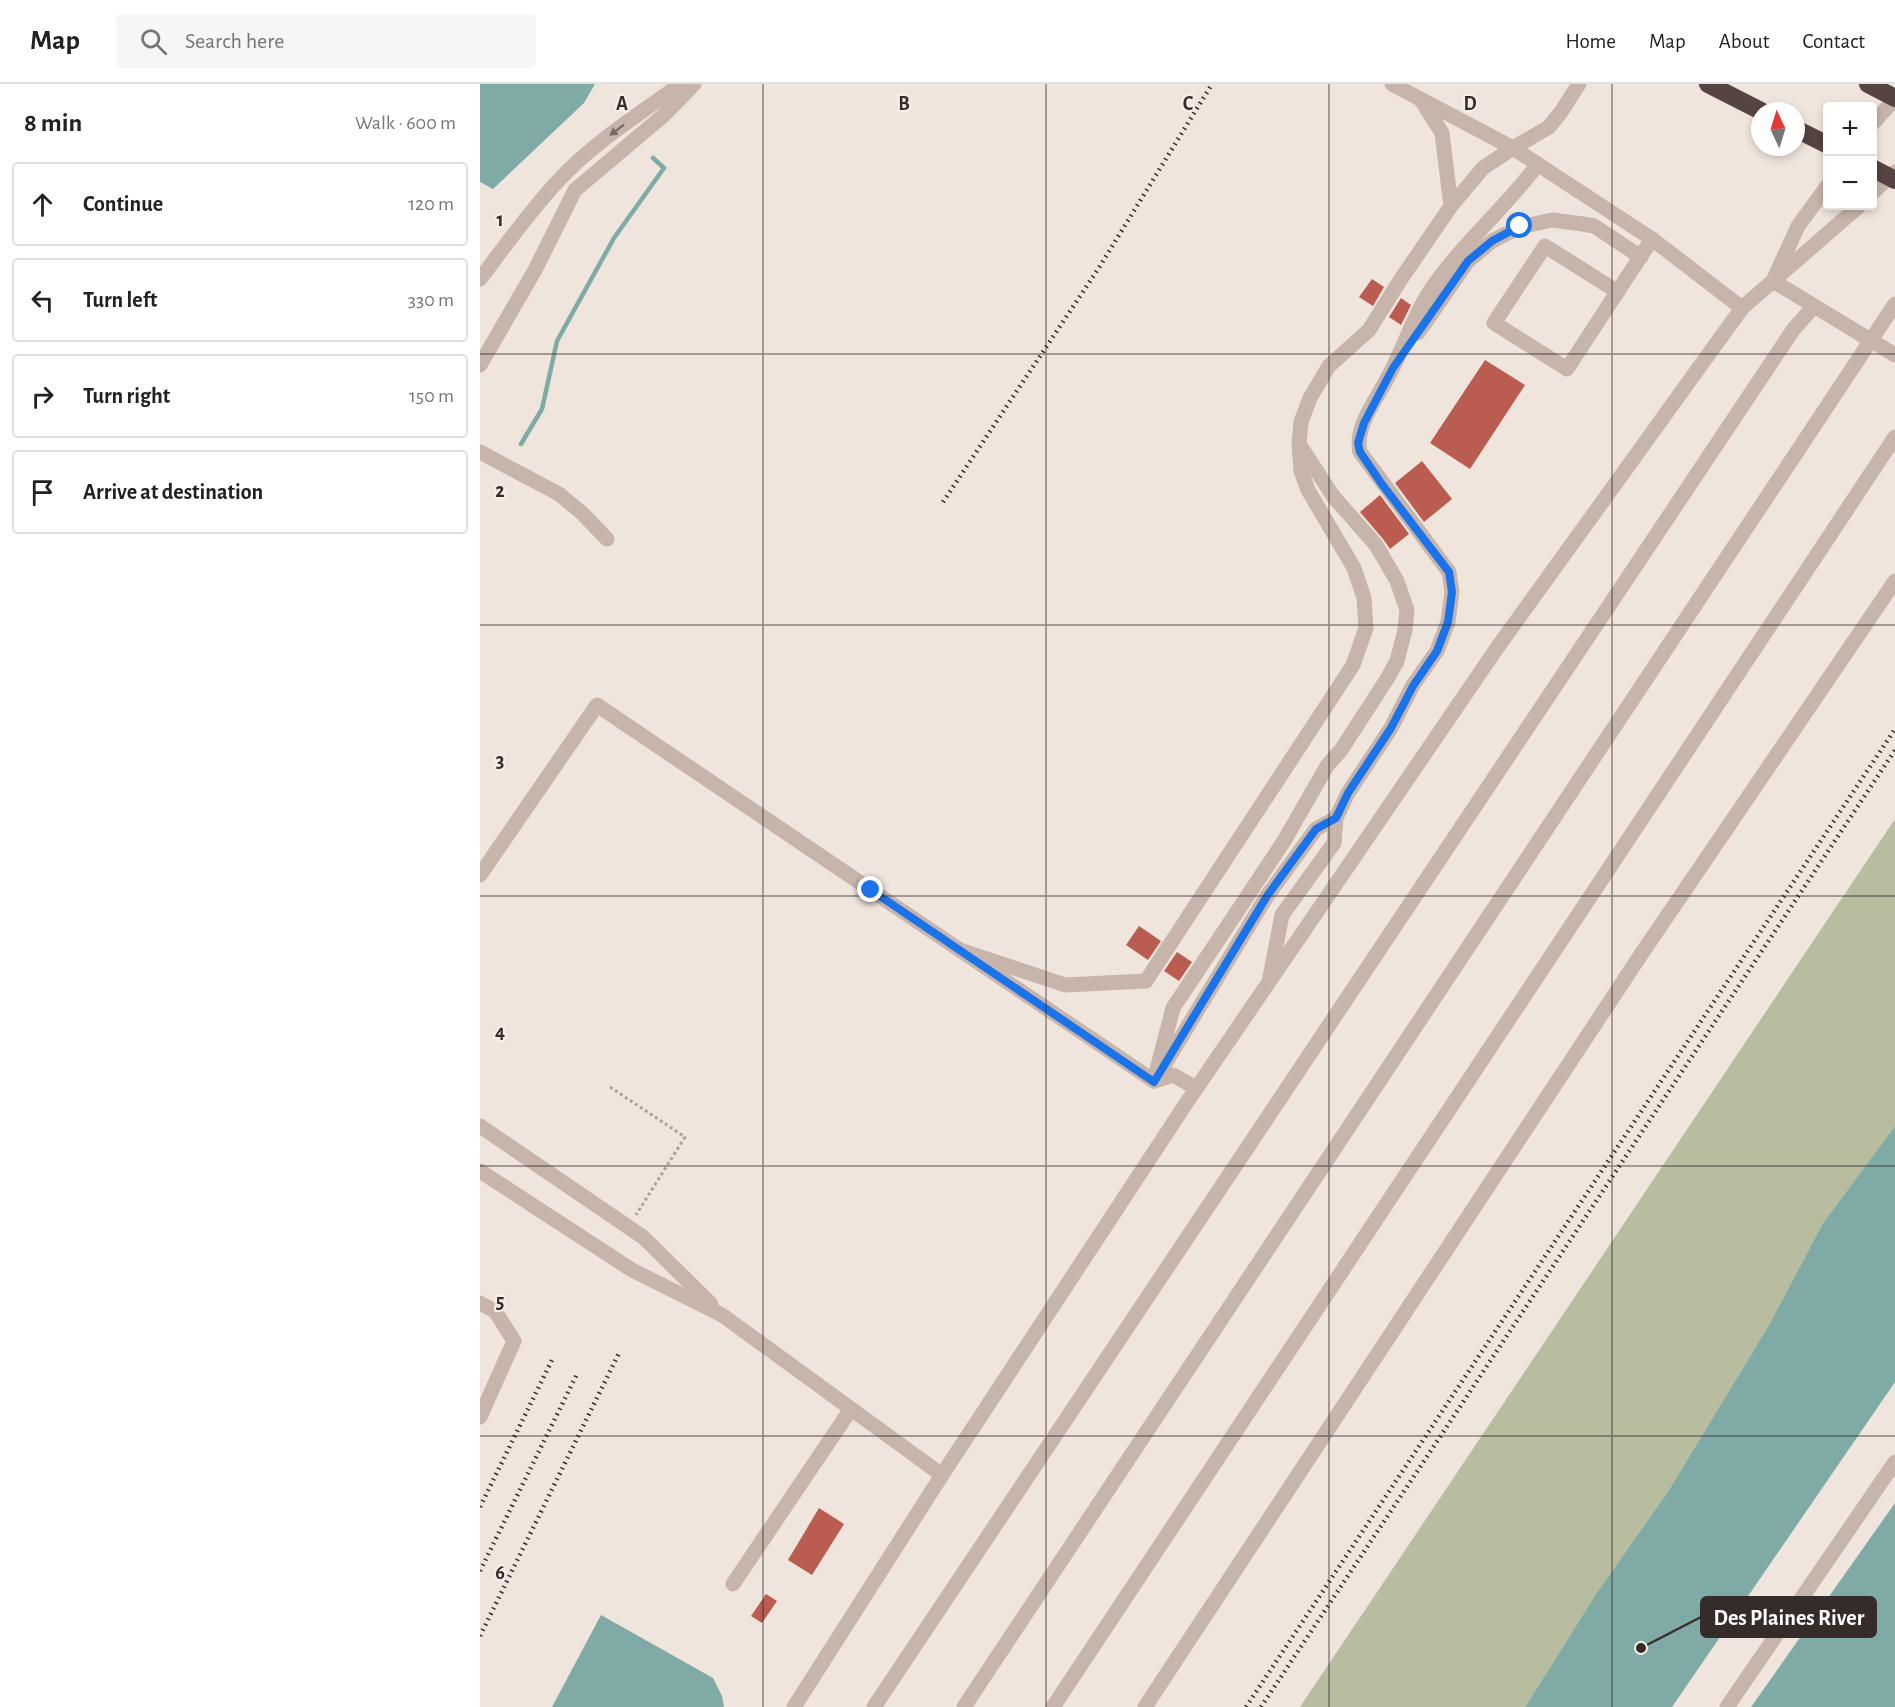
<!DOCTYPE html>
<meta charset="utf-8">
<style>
body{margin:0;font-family:"Alegreya Sans",sans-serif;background:#f6f6f6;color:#202124}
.controls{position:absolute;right:18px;top:18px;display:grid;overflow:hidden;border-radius:6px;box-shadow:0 3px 9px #0003}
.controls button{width:54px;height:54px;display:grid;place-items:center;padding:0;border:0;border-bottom:2px solid #e0e0e0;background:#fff;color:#202124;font:30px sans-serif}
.compass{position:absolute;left:1271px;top:18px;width:54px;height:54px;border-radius:50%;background:#fff;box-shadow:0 3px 9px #0003;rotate:356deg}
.stop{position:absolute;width:18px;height:18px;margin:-14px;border:4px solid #1a73e8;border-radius:50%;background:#fff}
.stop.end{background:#1a73e8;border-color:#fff;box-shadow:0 2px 6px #0008}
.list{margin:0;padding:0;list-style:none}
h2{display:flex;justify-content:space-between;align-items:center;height:78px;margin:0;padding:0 24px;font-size:26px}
h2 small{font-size:20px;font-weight:400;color:#757577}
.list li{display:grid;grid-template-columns:39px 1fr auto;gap:18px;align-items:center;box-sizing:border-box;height:84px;margin:0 12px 12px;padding:0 12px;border:2px solid #e0e0e0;border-radius:6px}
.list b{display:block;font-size:22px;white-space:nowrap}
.list em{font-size:20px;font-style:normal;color:#757577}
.icon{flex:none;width:33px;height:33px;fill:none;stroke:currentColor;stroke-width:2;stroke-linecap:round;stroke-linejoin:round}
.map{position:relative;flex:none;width:1415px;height:1623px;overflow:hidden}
header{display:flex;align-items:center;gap:36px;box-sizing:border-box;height:84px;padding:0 30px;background:#fff;border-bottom:2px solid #e0e0e0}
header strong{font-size:28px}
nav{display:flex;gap:33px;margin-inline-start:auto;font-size:21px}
.search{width:420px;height:54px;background:#f6f6f6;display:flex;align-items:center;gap:15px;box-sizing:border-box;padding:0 21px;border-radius:6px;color:#757577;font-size:22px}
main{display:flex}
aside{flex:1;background:#fff}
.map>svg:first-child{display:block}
</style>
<header>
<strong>Map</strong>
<div class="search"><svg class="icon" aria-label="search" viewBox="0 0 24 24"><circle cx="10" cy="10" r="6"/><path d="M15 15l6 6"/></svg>Search here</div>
<nav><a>Home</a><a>Map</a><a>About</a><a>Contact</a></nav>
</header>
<main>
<aside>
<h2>8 min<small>Walk · 600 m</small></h2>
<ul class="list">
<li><svg class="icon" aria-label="ahead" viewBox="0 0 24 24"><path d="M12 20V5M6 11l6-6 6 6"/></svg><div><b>Continue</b></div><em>120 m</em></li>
<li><svg class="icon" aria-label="left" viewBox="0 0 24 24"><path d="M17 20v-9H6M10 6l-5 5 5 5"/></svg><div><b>Turn left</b></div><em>330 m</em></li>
<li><svg class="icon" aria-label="right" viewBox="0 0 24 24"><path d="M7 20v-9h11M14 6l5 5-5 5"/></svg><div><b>Turn right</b></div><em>150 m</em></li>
<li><svg class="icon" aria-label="arrive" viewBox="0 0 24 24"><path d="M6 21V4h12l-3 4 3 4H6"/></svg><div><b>Arrive at destination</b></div></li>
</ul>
</aside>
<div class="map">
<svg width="1415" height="1623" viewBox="0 0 1415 1623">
<rect width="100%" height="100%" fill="#f0e5dd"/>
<path fill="#b7bd9e" d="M1415,735V1042L1343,1139L1289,1241L1189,1406L1116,1510L1045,1623H820Z"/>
<g fill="#7faaa6">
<path d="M0,0H115L104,19L13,105L0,98Z"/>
<path d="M1415,1042V1298L1192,1623H1045L1116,1510L1189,1406L1289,1241L1343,1139Z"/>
<path d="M1415,1419V1623H1271Z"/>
<path d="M121,1531L233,1594L242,1612L244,1623H72Z"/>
</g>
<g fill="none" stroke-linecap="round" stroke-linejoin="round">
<path stroke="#7faaa6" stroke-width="4.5" d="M41,360L62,325L77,257L134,154L184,84L173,74"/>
</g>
<g fill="#ba5d50">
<path d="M892,195L904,203L893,222L879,213Z"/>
<path d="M921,214L931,221L921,241L909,233Z"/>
<path d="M1005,276L1045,301L990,385L950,359Z"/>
<path d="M942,377L972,415L944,438L915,399Z"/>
<path d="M900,411L929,450L910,465L903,455L880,428Z"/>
<path d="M659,842L681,857L668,876L646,861Z"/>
<path d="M697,868L712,878L699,897L684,887Z"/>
<path d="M339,1424L364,1440L332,1491L308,1476Z"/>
<path d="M286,1510L297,1517L282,1539L271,1532Z"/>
</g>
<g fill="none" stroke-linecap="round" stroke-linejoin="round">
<path stroke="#b29e94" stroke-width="3" stroke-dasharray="3 3" stroke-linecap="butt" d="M130,1003L205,1053L156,1131"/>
<g stroke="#c7b4aa" stroke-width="15">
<path d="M912,0L1033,64L1172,155L1087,285L1014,239L1065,162L1138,208"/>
<path d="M941,16L962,49L971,122"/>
<path d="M1392,40L1415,15"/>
<path d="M1348,101L1318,142L1293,197L1415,271"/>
<path d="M1392,109L1415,88"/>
<path d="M1172,155L1262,224"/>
<path d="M0,195C25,162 49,128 78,97C113,59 159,30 201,0"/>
<path d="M938,249L988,177L1012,157L1040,143L1072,136L1103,140L1114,142L1161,173"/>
<path d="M0,281L55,186L95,106L184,31L214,0"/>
<path d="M0,368L79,410L102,429L127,455"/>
<path d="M0,791L117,621L674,997L693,991L716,1004"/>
<path d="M480,866L585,901L666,897L873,581L886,544L884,514L874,484L828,406L821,387L819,360L821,338L830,314L849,282L889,246L921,195L971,122L1003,84L1033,64L1069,43L1081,28L1099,0"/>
<path d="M790,893L802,831L854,759L856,734L868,709L911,644L933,601L957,567L968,538L972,508L969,488L880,368C874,343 897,315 908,293C923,266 932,236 948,210C979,162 1024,126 1058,80"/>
<path d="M683,983L787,812L836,745L856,734"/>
<path d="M674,997L693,924L804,757L847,682L861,666L907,595L917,577L925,546L927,526L917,497L896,461L853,412L821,363"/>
<path d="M0,1042L163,1153L231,1220"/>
<path d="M0,1087L152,1186L242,1231L462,1391"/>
<path d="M0,1219L15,1227L34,1257L0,1333"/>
<path d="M253,1500L371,1325"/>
<path d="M314,1623L462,1391L705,1021L1017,564L1262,224L1379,122"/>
<path d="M394,1623L1313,246L1334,222"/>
<path d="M484,1623L1415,220"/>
<path d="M573,1623L1415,353"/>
<path d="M665,1623L1160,872L1415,497"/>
<path d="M1247,1623L1415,1378"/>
</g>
<g stroke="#554441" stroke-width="18">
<path d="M1228,0L1281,27"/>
<path d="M1388,0L1415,14"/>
<path d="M1316,45L1348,61"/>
</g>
<g stroke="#352b29" stroke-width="4.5" stroke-dasharray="1.5 4.5" stroke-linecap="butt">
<path d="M463,418L620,182L732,0"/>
<path d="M0,1423L73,1274"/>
<path d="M0,1487L98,1288"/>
<path d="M0,1552L139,1269"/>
<path d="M766,1623L1415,645"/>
<path d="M781,1623L1415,666"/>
</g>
<path stroke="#554441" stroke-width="18" d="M1392,84L1415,96"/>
</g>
<defs><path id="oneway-solid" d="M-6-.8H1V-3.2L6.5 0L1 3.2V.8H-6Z" transform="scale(1.5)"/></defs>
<use fill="#776963" href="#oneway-solid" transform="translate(137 46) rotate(143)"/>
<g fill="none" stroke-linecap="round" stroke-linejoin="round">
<path stroke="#1a73e8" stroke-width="8" d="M391,806L674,998L787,812L836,745L856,734L868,709L911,644L933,602L957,567L968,538L972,508L969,488L901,399L880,368L878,359L884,339L913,284L988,177L1012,157L1040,142"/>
</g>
<path fill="none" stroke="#352b29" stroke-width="1.5" stroke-opacity="0.55" d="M283,0V1623M566,0V1623M849,0V1623M1132,0V1623M0,270H1415M0,541H1415M0,812H1415M0,1082H1415M0,1352H1415"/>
<g font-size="20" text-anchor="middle" font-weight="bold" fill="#352b29" stroke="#f8efe9" stroke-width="4.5" stroke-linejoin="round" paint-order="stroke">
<text x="142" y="26">A</text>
<text x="424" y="26">B</text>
<text x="708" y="26">C</text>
<text x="990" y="26">D</text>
<text x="20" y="142">1</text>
<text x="20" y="413">2</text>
<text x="20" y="683">3</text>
<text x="20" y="954">4</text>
<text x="20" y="1224">5</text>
<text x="20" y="1495">6</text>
</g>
<path fill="none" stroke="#352b29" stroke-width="2" d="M1161 1564L1221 1533"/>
<circle fill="#352b29" stroke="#f8efe9" stroke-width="2" cx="1161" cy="1564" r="6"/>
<rect fill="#352b29" stroke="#352b29" stroke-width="2" x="1221" y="1513" width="175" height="40" rx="6"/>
<g font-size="22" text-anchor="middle" font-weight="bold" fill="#fff">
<text x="1309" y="1541">Des Plaines River</text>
</g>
</svg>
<div class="controls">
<button>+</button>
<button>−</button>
</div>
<svg class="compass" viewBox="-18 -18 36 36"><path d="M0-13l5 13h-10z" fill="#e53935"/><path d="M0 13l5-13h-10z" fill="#757577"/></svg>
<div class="stop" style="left:1040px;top:142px"></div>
<div class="stop end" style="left:391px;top:806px"></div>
</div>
</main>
